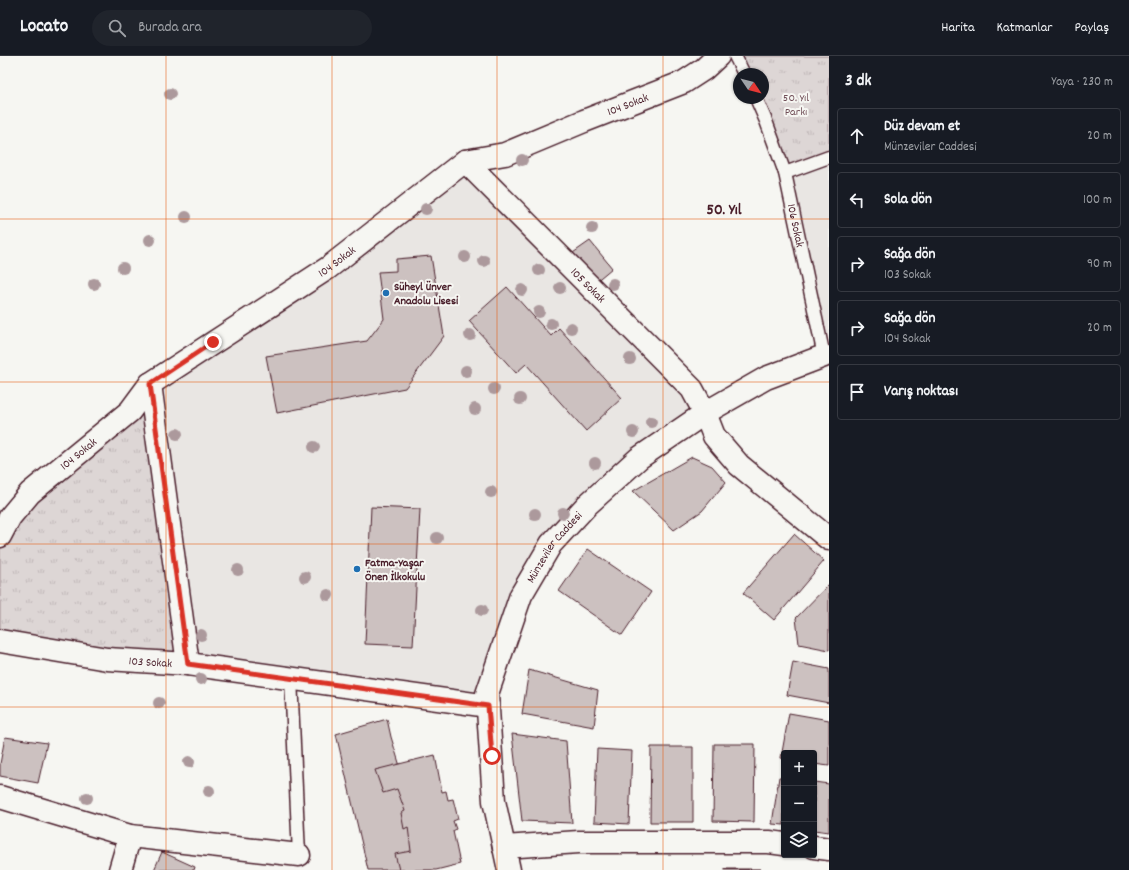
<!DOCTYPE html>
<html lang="tr">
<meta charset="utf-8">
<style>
body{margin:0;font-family:Dekko,sans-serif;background:#20242c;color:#f1f3f6}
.controls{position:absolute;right:12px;bottom:12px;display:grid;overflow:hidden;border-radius:4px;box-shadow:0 1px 3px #0004}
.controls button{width:36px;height:36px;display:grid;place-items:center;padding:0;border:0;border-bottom:1px solid #363941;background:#171b24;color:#f1f3f6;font:20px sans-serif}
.compass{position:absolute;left:733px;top:12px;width:36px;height:36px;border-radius:50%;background:#171b24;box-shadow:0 1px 3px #0004;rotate:125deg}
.stop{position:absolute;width:12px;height:12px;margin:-9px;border:3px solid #d93025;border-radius:50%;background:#fff}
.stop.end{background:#d93025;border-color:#fff;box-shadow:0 1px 4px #0008}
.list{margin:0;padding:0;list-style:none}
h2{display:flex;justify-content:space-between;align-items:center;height:52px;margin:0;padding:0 16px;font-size:17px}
h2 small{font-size:13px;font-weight:400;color:#9ea1a6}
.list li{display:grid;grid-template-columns:26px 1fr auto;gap:12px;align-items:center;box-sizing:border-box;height:56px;margin:0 8px 8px;padding:0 8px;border:1px solid #363941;border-radius:4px}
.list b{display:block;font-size:15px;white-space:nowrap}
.list p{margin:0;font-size:13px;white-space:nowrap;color:#9ea1a6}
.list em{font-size:13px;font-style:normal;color:#9ea1a6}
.icon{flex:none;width:22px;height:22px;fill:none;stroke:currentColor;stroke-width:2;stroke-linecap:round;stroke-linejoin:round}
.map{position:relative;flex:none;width:829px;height:814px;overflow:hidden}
header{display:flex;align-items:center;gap:24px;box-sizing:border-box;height:56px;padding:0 20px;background:#171b24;border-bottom:1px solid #363941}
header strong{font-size:19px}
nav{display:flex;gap:22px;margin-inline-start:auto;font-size:14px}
.search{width:280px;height:36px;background:#20242c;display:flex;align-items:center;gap:10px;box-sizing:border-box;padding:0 14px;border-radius:22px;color:#9ea1a6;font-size:15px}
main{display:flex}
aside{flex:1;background:#171b24}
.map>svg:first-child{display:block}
</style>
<header>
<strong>Locato</strong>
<div class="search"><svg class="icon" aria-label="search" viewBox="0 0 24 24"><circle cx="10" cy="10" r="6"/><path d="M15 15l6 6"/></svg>Burada ara</div>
<nav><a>Harita</a><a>Katmanlar</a><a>Paylaş</a></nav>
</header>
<main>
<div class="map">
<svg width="829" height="814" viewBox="0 0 829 814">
<defs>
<pattern id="park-tufts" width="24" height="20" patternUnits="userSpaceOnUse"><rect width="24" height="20" fill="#ddd6d5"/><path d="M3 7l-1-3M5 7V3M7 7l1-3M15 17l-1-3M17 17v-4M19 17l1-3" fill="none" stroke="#bfb7b7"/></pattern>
</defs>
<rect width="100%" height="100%" fill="#f6f6f2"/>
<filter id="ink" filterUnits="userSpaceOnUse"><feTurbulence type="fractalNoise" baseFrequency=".025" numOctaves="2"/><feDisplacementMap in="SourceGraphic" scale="8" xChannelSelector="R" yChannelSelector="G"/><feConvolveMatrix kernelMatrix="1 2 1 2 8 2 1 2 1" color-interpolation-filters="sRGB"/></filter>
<g filter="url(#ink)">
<g fill="#e9e6e3">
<path d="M829,101V299L785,117Z"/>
<path d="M465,105L705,357L551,488L487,638L201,601L185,586L150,328Z"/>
</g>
<g fill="url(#park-tufts)" stroke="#947a80">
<path d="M735,0H829V101L785,117L756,42H763V18H744Z"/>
<path d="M154,339L185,586L201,601L0,585V480L10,461Z"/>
</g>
<g fill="#ccc1c0" stroke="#4a1f2b">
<path d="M590,185L612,212L594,227L570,199Z"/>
<path d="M431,200L444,280L405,332L277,357L266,300L367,285L384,263L378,216L396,215V203Z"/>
<path d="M507,231L551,280L559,272L622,342L586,375L526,308L516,317L469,265Z"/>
<path d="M692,401L712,410L726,426L702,455L674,474L633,435Z"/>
<path d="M371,451L420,453L413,590L365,588Z"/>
<path d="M794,478L824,505L774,564L743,537Z"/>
<path d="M588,493L651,536L622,579L559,535Z"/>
<path d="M829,528V594L799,588L796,562Z"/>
<path d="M793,606L829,613V647L787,639Z"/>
<path d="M529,614L598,634L594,671L522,658Z"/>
<path d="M789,657L829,664V710L814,708V697H784V703L781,702Z"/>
<path d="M387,663L391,681L432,814H368L336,678Z"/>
<path d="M512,678L566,685L572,767L522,765Z"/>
<path d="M5,681L47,687L38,727L0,720V708Z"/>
<path d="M714,688H755L754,766L713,765Z"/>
<path d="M651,691H693V766H650Z"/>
<path d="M597,693L632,695L629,768L594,766Z"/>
<path d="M435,699L442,736L446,735L448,744L453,743L458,763L453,765L456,773L453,775L460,808L436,814H399L395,798L411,795L408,771L404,773L401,757L405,755L397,733L383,737L375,714Z"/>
<path d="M779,721H784V769L772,768Z"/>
<path d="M814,726L829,728V776L814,774Z"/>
<path d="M162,796L195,811L194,814H154Z"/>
<rect x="725" y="813" width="35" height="1"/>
</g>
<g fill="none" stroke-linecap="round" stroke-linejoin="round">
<defs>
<g id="lane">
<path d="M735,0L744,18"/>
<path id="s1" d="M756,42L766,65L785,117L824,300L829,299"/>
<path d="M785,117L829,101"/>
<path d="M291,622L299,799"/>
</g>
<g id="street">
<path id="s2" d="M465,105L692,333L705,357L714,380L739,409L829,483"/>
<path id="s3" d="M0,480L10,461L30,437L130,355L150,328L328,212L465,105L505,98L584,65L684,26L704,13L718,0"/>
<path id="s4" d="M0,585L107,603L188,608L150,328"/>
<path d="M188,608L488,650"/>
<path d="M0,741L130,780L299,799"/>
<path d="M504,791L579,786H769L784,788"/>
<path d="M814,791L829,793"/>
<path d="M120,814L130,780"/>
<path id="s5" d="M509,814L494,745L487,638L521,539L551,488L587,449L639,402L705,357L766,322L824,300"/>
</g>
</defs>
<use href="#lane" stroke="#4a1f2b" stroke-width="15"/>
<use href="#street" stroke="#4a1f2b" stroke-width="25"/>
<use href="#lane" stroke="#f6f6f2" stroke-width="12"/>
<use href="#street" stroke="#f6f6f2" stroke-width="22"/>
</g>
<g fill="#ac999c">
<circle cx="170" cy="38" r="6"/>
<circle cx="522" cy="104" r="6"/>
<circle cx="426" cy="153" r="6"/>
<circle cx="186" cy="161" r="6"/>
<circle cx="592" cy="172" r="6"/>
<circle cx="150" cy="184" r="6"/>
<circle cx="465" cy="201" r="6"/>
<circle cx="484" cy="205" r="6"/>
<circle cx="123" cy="212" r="6"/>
<circle cx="539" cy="214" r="6"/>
<circle cx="94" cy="228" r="6"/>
<circle cx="613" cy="228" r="6"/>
<circle cx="560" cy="232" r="6"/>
<circle cx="522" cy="234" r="6"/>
<circle cx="539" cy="256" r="6"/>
<circle cx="551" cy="268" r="6"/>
<circle cx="571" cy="272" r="6"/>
<circle cx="470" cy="279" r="6"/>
<circle cx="630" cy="303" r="6"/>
<circle cx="466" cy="315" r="6"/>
<circle cx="494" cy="333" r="6"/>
<circle cx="520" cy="343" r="6"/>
<circle cx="475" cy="353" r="6"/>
<circle cx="651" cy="366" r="6"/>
<circle cx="633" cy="376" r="6"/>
<circle cx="177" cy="378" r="6"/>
<circle cx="314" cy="391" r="6"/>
<circle cx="595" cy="407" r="6"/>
<circle cx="491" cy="436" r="6"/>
<circle cx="563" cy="457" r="6"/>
<circle cx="535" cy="458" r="6"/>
<circle cx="437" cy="482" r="6"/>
<circle cx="238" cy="514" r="6"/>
<circle cx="305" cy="521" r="6"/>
<circle cx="328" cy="539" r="6"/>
<circle cx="482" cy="554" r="6"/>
<circle cx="201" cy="579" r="6"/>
<circle cx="201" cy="623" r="6"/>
<circle cx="159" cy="647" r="6"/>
<circle cx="189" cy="706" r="6"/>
<circle cx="209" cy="735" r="6"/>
<circle cx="87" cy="742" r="6"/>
</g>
</g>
<g fill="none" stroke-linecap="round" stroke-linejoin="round" filter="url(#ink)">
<path stroke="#d93025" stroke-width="5" d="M213,286L150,328L188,608L488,650L492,700"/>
</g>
<path fill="none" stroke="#e8590c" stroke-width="1" stroke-opacity="0.55" d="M166,0V814M332,0V814M497,0V814M663,0V814M0,163H829M0,326H829M0,488H829M0,651H829"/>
<g fill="#1f6fb2" stroke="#f6f6f2" stroke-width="1.5">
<circle cx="386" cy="237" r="4"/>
<circle cx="357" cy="513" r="4"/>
</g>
<g text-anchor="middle" stroke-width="4" stroke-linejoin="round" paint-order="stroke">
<g font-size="12" fill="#6f4d56" stroke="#f6f6f2">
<text x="796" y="45">50. Yıl<tspan x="796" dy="14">Parkı</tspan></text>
</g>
<g font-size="12" fill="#4a1f2b" stroke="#f6f6f2">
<text dy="4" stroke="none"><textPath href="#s3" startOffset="775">104 Sokak</textPath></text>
<text dy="4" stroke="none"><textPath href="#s1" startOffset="134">106 Sokak</textPath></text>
<text dy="4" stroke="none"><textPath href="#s3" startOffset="439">104 Sokak</textPath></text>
<text dy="4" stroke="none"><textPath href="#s2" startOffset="175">105 Sokak</textPath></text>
<text dy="4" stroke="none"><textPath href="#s3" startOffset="115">104 Sokak</textPath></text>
<text dy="4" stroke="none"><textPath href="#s5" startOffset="341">Münzeviler Caddesi</textPath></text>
<text dy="4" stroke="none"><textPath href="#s4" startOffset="152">103 Sokak</textPath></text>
</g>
<g font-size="12" font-weight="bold" fill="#4a1f2b" stroke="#f6f6f2" text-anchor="start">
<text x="394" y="234">Süheyl Ünver<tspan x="394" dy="14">Anadolu Lisesi</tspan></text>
<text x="365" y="510">Fatma-Yaşar<tspan x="365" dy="14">Önen İlkokulu</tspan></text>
</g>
<g font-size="16" font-weight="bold" fill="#4a1f2b" stroke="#f6f6f2">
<text x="724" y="158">50. Yıl</text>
</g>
</g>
</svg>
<div class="controls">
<button>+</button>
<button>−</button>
<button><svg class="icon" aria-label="layers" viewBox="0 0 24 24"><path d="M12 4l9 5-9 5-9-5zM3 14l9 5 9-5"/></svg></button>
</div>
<svg class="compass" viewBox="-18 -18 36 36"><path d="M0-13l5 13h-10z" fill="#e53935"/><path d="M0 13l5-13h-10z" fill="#9ea1a6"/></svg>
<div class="stop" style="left:492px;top:700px"></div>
<div class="stop end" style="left:213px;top:286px"></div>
</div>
<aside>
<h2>3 dk<small>Yaya · 230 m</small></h2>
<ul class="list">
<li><svg class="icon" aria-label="ahead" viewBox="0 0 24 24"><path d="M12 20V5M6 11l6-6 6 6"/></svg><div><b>Düz devam et</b><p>Münzeviler Caddesi</p></div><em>20 m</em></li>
<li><svg class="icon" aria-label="left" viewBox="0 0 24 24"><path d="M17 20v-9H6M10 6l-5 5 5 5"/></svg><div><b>Sola dön</b></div><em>100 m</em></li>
<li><svg class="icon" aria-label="right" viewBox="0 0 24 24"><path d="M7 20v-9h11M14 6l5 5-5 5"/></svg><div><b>Sağa dön</b><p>103 Sokak</p></div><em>90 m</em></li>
<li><svg class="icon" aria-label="right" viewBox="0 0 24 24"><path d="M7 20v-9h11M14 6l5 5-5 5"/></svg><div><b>Sağa dön</b><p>104 Sokak</p></div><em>20 m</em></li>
<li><svg class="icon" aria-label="arrive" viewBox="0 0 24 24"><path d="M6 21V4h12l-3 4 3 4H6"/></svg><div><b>Varış noktası</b></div></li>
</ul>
</aside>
</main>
